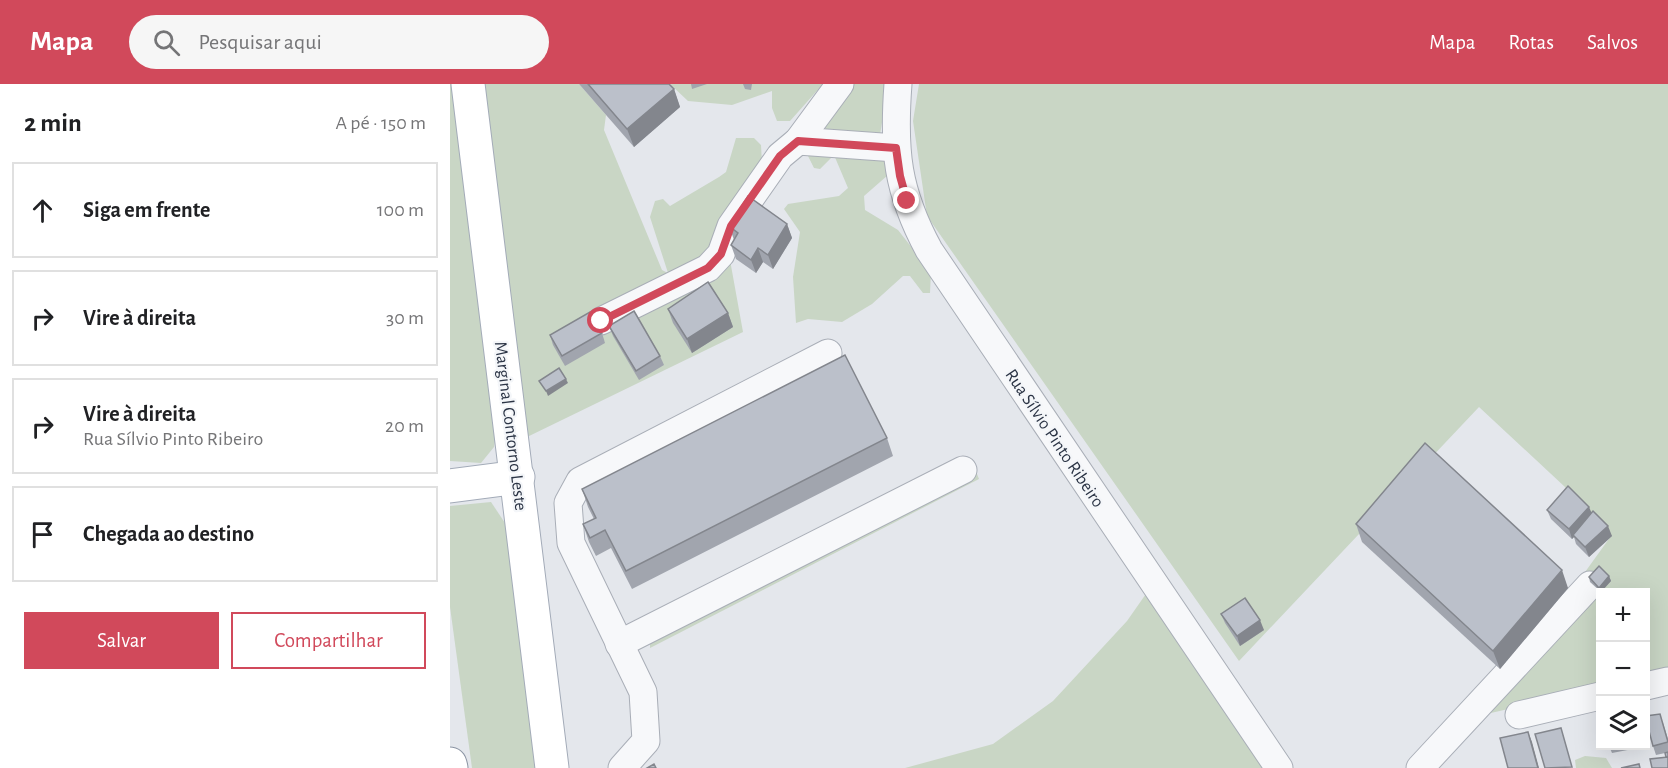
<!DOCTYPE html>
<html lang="pt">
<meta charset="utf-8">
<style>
body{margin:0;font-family:"Alegreya Sans",sans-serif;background:#f6f6f6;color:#202124}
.controls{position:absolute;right:18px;bottom:18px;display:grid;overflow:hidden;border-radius:0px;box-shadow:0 6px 24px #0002}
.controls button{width:54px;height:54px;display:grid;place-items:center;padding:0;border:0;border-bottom:2px solid #e0e0e0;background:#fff;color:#202124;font:30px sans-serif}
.stop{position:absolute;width:18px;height:18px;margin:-14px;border:4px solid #d1495b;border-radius:50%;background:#fff}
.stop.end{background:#d1495b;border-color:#fff;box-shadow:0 2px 6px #0008}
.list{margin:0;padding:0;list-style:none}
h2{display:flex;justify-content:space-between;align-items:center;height:78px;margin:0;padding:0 24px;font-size:26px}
h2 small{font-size:20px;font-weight:400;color:#757577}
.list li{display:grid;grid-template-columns:39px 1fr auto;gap:18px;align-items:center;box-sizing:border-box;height:96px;margin:0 12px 12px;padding:0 12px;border:2px solid #e0e0e0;border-radius:0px}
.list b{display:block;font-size:22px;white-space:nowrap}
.list p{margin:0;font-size:20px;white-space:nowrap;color:#757577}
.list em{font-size:20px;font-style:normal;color:#757577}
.actions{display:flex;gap:12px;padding:18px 24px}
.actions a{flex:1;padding:14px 0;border:2px solid #d1495b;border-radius:0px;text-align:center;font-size:21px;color:#d1495b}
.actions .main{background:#d1495b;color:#fff}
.icon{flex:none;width:33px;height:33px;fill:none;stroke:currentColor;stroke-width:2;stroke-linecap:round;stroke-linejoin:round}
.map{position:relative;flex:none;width:1218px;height:684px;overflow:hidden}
header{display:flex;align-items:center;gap:36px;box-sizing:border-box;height:84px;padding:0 30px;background:#d1495b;color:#fff}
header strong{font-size:28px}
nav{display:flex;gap:33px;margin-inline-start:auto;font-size:21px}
.search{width:420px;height:54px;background:#f6f6f6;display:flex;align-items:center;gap:15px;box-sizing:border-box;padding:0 21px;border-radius:33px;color:#757577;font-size:22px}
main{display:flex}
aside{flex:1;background:#fff}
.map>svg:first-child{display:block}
</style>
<header>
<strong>Mapa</strong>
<div class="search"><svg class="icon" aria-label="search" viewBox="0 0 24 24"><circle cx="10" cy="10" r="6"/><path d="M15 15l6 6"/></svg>Pesquisar aqui</div>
<nav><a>Mapa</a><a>Rotas</a><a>Salvos</a></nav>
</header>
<main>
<aside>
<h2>2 min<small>A pé · 150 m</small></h2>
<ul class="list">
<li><svg class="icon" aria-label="ahead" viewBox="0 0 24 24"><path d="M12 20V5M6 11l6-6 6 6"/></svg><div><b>Siga em frente</b></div><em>100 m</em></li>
<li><svg class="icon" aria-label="right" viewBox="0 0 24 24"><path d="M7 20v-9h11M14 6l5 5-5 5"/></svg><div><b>Vire à direita</b></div><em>30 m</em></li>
<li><svg class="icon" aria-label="right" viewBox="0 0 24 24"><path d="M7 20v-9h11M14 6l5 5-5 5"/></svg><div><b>Vire à direita</b><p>Rua Sílvio Pinto Ribeiro</p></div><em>20 m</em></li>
<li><svg class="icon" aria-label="arrive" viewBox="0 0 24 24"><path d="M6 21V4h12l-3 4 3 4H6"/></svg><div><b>Chegada ao destino</b></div></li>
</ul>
<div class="actions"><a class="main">Salvar</a><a>Compartilhar</a></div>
</aside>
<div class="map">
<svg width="1218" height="684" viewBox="0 0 1218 684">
<rect width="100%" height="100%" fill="#e4e7ec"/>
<g fill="#c9d6c5">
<path d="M0,0H7L49,332L44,363L31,379L0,377Z"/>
<path d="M34,0H129L156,31L154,46L212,186L218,189L200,133L205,117L213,115L220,122L269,93L276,88L286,54H304L311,61L312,79L280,176L293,248L75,354Z"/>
<path d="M220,0H373L340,37H327L322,24V7L282,21L238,17Z"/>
<path d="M398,0H438L430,51L376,46L373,39Z"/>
<path d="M469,0H1218V588L1196,593V508H1150V604L1032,631L1161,452L1115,403L1029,323L789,577L477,132L463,37Z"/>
<path d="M369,65L436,77L438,91L414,112L415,126L448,146L481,188L480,209H473L460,192H453L422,220L392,238L358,235L346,239L343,193L350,148L334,125L338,120L389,112L398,104L384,71L370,85L364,84L358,72Z"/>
<path d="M525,385L529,395L200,564V550Z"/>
<path d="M41,418L61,448L93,684H22L0,523V422Z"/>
<path d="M698,507L821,684H455L543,660L603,617L677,537Z"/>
<path d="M1135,672L1156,674L1162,684H1126L1125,676Z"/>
</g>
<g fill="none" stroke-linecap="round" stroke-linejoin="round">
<defs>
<g id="minor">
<path d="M448,0C443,67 447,107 479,166L829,684"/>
<path d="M348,57L446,64"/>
<path d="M151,237L258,184L271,170L281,142L330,72L348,57L390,0"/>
<path d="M169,560L513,386"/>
<path d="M1196,602L1218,597"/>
<path d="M1069,631L1150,612"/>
<path d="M172,684L196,657L193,608L121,459L118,419L130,397L378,269"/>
<path d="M970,684L1140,501"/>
</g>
<g id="major">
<path d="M18,0L102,684"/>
<path d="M0,402L68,393"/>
</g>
<path id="highway" d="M0,680L1,684"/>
</defs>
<use href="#minor" stroke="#a9aeb7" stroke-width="29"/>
<use href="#major" stroke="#a3abb8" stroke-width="35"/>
<use href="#highway" stroke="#8b94a3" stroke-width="35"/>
<use href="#minor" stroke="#f7f8fa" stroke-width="27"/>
<use href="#major" stroke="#fff" stroke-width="33"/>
<use href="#highway" stroke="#fff" stroke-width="33"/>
</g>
<g fill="#a1a5ae">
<path d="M129,0H219L224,5L230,23L184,63Z"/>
<path d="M241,0H257L242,5Z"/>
<path d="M293,0H302L301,6L295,5Z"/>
<path d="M337,140L342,154L323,185L313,178L306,189L286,175L281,161L284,156L279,142Z"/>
<path d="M218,225L278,229L283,243L242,269L223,239Z"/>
<path d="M159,242L210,272L214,281L189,296L163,252Z"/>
<path d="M152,249L155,259L115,282L103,261L100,251Z"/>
<path d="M437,354L443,372L182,505L161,464L146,472L139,458L133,440L144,435L138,423L132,405Z"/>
<path d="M1097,426L1141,429L1162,452L1139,473L1126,460L1124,453L1122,455L1101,435Z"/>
<path d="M906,440L1118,504L1050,585L912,458Z"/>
<path d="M1159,492L1161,497L1151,508L1140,498L1139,493Z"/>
<path d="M771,530L814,546L790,562L775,539Z"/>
<path d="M1213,639L1218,655V684L1215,669L1206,671L1203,662Z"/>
<path d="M1159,662H1188V664L1162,669Z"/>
</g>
<g fill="#83868d">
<path d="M224,5L230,23L184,63L177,45Z"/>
<path d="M337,140L342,154L323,185L318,171Z"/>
<path d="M308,164L313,178L306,189L301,176Z"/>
<path d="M278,229L283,243L242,269L237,255Z"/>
<path d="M116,295L118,299L98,312L96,307Z"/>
<path d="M1139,423L1143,432L1123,451L1124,453L1122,455L1119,445Z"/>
<path d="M1158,442L1162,452L1139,473L1135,463Z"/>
<path d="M1112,486L1118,504L1050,585L1043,567Z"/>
<path d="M1159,492L1161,497L1151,508L1149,504Z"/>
<path d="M810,536L814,546L790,562L787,552Z"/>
<path d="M1078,648L1082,658L1089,684H1088Z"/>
</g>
<g fill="#bbc0ca" stroke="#83868d" stroke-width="1.5">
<path d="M138,0H219L224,5L177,45Z"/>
<path d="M298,112L337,140L318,171L308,164L301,176L281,161L288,149L279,142Z"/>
<path d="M258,198L278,229L237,255L218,225Z"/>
<path d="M184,227L210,272L186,287L159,242Z"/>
<path d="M140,228L152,249L112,272L100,251Z"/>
<path d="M395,271L437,354L176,487L155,446L140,454L133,440L146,434L132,405Z"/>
<path d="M109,284L116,295L96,307L89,297Z"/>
<path d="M975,359L1112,486L1043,567L906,440Z"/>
<path d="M1118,402L1139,423L1119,445L1097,426Z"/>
<path d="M1143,427L1158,442L1135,463L1123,451Z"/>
<path d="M1149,482L1159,492L1149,504L1139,493Z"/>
<path d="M795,514L810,536L787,552L771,530Z"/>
<path d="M1210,630L1218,658L1203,662L1196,636V632Z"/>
<path d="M1111,644L1122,683L1095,684L1085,650Z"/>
<path d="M1078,648L1088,684H1058L1050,654Z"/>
<path d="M1218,668V673H1216L1215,669Z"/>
<path d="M1218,673V684H1202L1200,675Z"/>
<path d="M204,680L206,684H197Z"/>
<path d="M1189,680L1190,684H1171Z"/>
</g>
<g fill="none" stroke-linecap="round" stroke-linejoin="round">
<path stroke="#d1495b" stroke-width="8" d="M151,237L258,184L271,170L281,142L330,72L348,57L446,64L450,92L457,117"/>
</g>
<g text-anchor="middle" stroke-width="4.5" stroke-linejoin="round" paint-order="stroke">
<g font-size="18" fill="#2b3445" stroke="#f4f6f9">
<text transform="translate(61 342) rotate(83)" y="6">Marginal Contorno Leste</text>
<text transform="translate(605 354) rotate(56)" y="6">Rua Sílvio Pinto Ribeiro</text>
</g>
</g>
</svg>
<div class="controls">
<button>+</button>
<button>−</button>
<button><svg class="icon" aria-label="layers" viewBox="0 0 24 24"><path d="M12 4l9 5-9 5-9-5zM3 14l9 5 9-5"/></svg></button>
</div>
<div class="stop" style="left:151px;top:237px"></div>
<div class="stop end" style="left:457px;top:117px"></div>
</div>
</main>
